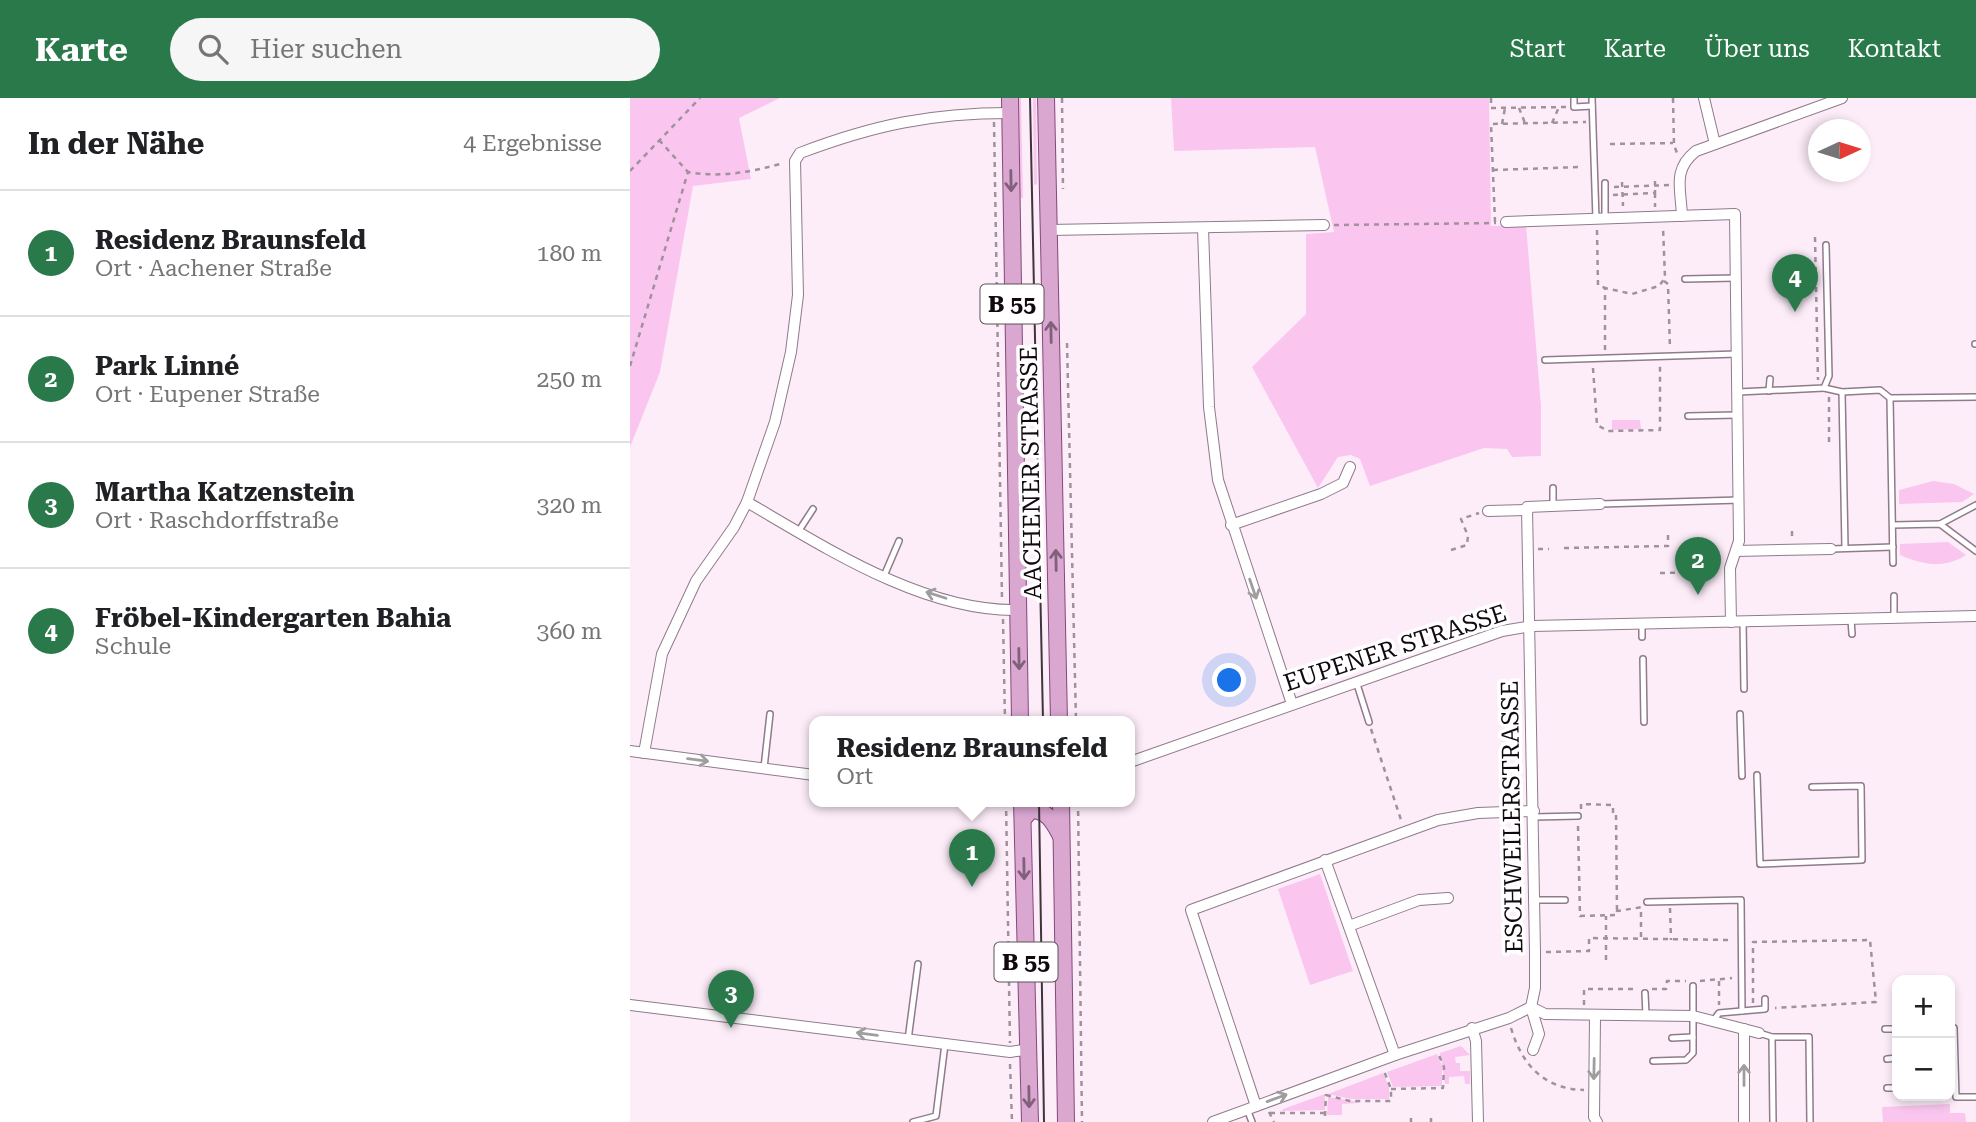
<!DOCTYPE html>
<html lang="de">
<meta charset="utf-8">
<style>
body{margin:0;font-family:"Roboto Serif",serif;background:#f6f6f6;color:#202124}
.controls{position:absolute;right:21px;bottom:21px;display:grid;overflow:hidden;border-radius:14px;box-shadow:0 4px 10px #0003}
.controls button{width:63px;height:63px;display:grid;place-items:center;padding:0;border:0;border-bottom:2px solid #e0e0e0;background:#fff;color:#202124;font:35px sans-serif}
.compass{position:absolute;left:1178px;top:21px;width:63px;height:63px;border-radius:50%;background:#fff;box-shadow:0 4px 10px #0003;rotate:86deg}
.you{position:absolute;left:600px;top:583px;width:24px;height:24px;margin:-18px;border:5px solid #fff;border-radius:50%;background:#1a73e8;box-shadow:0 0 0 10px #1a73e833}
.badge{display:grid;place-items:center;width:46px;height:46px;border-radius:50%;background:#29794a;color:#fff;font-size:23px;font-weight:700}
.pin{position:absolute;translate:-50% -58px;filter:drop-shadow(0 2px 4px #0008)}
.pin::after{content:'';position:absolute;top:37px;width:24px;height:21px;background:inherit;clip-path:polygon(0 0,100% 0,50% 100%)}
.popup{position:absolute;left:179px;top:618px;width:326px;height:91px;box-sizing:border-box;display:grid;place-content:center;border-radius:14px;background:#fff;filter:drop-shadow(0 2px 5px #0005);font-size:23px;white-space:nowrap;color:#757577}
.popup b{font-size:26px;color:#202124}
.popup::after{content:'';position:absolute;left:50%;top:100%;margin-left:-14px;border:14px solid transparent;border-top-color:#fff}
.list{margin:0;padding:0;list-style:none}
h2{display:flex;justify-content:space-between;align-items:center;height:91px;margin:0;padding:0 28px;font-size:30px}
h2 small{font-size:23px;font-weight:400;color:#757577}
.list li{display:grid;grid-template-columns:46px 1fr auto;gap:21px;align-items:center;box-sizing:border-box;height:126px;padding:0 28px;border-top:2px solid #e0e0e0}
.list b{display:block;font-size:26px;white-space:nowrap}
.list p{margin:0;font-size:23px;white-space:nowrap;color:#757577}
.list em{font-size:23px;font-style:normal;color:#757577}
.icon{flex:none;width:38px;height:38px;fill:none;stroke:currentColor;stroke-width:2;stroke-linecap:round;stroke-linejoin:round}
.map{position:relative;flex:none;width:1346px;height:1024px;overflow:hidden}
header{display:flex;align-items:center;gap:42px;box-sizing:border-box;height:98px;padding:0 35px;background:#29794a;color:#fff}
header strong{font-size:33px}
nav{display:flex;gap:38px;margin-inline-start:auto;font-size:24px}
.search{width:490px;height:63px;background:#f6f6f6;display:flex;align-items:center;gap:18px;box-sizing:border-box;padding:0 24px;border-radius:38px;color:#757577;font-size:26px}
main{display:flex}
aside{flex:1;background:#fff}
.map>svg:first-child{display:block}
</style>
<header>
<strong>Karte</strong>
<div class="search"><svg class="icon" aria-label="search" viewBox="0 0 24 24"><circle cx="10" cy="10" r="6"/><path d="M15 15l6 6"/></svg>Hier suchen</div>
<nav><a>Start</a><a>Karte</a><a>Über uns</a><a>Kontakt</a></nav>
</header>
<main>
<aside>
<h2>In der Nähe<small>4 Ergebnisse</small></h2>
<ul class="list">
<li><span class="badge">1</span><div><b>Residenz Braunsfeld</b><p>Ort · Aachener Straße</p></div><em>180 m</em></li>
<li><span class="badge">2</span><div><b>Park Linné</b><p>Ort · Eupener Straße</p></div><em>250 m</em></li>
<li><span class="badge">3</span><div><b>Martha Katzenstein</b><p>Ort · Raschdorffstraße</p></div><em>320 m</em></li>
<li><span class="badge">4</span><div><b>Fröbel-Kindergarten Bahia</b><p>Schule</p></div><em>360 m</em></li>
</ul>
</aside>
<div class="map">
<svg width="1346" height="1024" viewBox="0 0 1346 1024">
<rect width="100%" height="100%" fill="#fdedf9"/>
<g fill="#fac6ef">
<path d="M0,0H150L109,20L121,81L63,88L30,274L0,349Z"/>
<path d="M389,0H391L393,100H390Z"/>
<path d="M403,0H406L407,86L404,87Z"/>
<path d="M541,0H859L861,128L896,127L911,308V358L882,359L877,351L854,350L740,388L730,361L721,357L708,359L688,390L622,269L676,216V136L704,134L685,49L544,53Z"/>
<path d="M982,322H1010L1011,331L982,332Z"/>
<path d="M1303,383L1324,386L1344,396L1332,404L1269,406V392Z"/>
<path d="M1318,444L1336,457C1314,471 1293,467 1270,457V446Z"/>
<path d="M690,776L723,873L680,887L648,791Z"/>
<path d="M831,948L840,957L825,959L826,965H830V973H840V986H835L834,978L819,979V986H815L810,955Z"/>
<path d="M807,956L812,968V988L763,989L757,974Z"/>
<path d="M753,975L759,989V1001H721L698,996Z"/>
<path d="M695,996V1012L652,1013L653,1011Z"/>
<path d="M698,999L729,1004V1005L712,1006V1017H697Z"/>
<path d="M1320,1006V1015H1335L1336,1024H1253L1252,1009Z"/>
</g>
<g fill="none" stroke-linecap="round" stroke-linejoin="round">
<defs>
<g id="service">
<path d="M944,0V9L962,8"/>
<path d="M962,0L966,121"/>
<path d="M975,85V120"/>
<path d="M1055,181L1106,180"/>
<path d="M1345,246H1346"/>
<path d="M915,262L1107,256"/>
<path d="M1194,290L1212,294L1250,292L1260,300L1346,299"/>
<path d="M1139,293L1140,281"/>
<path d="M1108,294L1194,290L1199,278L1196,147"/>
<path d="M1212,294L1215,450"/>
<path d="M1260,300L1263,465"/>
<path d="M1058,318L1107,317"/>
<path d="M923,390V407"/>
<path d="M970,406L1110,402"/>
<path d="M1310,426L1346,407"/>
<path d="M1263,427L1310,426L1346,453"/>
<path d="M168,434L183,411"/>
<path d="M1201,451L1263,449"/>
<path d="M254,478L269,443"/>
<path d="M1264,498V520"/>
<path d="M1221,521L1222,536"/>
<path d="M1113,523L1114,591"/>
<path d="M1012,526V539"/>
<path d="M1013,561L1014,624"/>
<path d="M726,583L739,624"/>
<path d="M1110,616L1112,678"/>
<path d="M134,670L140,616"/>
<path d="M1127,677L1130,766L1232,762L1231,688L1182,689"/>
<path d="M904,719L948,718"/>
<path d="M904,802H935"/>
<path d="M1017,804L1111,802L1112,913"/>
<path d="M1015,895L1016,917"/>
<path d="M1083,923L1089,915L1135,911V901"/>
<path d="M1320,930H1324L1326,999H1346"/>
<path d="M1255,931H1267"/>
<path d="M1129,935L1142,939H1179L1180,1024"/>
<path d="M1142,939L1143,1024"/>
<path d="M1042,940L1063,939"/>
<path d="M278,942L288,866"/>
<path d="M1257,961L1267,960"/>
<path d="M1023,963L1056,962L1063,955V888"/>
<path d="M1257,990H1267"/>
<path d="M617,1011L622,1024"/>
<path d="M283,1024L306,1018L315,946"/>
</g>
<g id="minor">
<path d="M1074,0L1085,46"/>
<path d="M1052,118C1051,91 1042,72 1066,53L1212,0"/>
<path d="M876,124L1105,116L1109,443L1100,470L1101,524"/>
<path d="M573,130L579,309L588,382L662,606"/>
<path d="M419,132L694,127"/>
<path d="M117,404C196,450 294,514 388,512"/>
<path d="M858,413L898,412"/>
<path d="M601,427L691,396L713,385L720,369"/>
<path d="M1106,453L1201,451"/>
<path d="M0,653L184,677"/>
<path d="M14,655L32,556L66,483L104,429L117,404L145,324L161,254L168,197L165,63L170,55C244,27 301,15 380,15"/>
<path d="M500,664L872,533L902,528L1346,518"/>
<path d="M695,762L765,957"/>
<path d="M719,828L789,802L818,800"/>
<path d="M0,907L380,954L393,952L398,946"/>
<path d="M901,909L915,916L1063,918L1129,935"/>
<path d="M965,918L964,1019L967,1024"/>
<path d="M842,930L846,943L848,1024"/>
<path d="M903,952L909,936L901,909L905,890V854L897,409L970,406"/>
<path d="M626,1008L561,812L808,722L848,715L904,713"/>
<path d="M583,1024L765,957L879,920L901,909"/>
<path d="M1114,1024V931"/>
</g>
<g id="primary">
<path d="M380,0L390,623"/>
<path d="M416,0L429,623"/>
<path d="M392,703L400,1024"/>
<path d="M431,703L436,1024"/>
<path d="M393,721L401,712C418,712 424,725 431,738"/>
</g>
</defs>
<use href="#service" stroke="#907a8b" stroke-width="8"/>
<use href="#minor" stroke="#907a8b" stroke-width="12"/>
<use href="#primary" stroke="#84497a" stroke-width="18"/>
<g stroke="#9f929c" stroke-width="2.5" stroke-dasharray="5 5" stroke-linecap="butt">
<path d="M432,0L433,91"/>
<path d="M861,0V10L937,9"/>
<path d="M1043,0L1044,47L1047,55"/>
<path d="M889,10L895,25"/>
<path d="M364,24L372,501"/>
<path d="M922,25L929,9"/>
<path d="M872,26L875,10"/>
<path d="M29,42L58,74"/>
<path d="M980,46L1043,45"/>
<path d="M863,72L951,69"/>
<path d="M0,73L70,0"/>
<path d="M992,84L993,108"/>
<path d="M984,89L1040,87"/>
<path d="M1025,95V109"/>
<path d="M983,97L1025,95V83"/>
<path d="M865,124L861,26L956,24"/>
<path d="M704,127L866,125"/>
<path d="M967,132L968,187L975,190"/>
<path d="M1185,139L1188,282"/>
<path d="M1034,183L1038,186L1040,251"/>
<path d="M437,245L446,623"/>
<path d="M975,252V190L1002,196L1029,188L1035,180L1033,129"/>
<path d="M0,268L58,74C92,80 120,74 154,65"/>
<path d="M963,270L967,327L978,333L1030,332V265"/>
<path d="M1199,299V349"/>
<path d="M1162,433V441"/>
<path d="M934,450L1038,448V436"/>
<path d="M908,451H919"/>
<path d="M821,452L837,447L838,438L831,421L849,415"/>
<path d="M1030,475L1090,474"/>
<path d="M403,492L414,501"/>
<path d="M373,521L375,623"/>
<path d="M741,631L772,725"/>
<path d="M376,703L380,945"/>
<path d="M448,703L452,1024"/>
<path d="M951,711V706L983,707V716H986L987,813"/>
<path d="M948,728L950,818L987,817V813L1013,809"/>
<path d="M1040,810L1041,842"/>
<path d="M1011,839V811"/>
<path d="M916,854L959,853V840L1101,842"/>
<path d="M976,862V818"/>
<path d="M1070,883L1102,880"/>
<path d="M1089,883V907"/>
<path d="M1022,891H1036L1037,883H1056"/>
<path d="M1123,905V844L1240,842L1246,904L1145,910"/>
<path d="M954,907V891H1008"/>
<path d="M881,930C892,967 914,991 954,992"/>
<path d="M380,966L382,1024"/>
<path d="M761,991L813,990L814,969L808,955"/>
<path d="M696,997L720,1003H761V991L754,973"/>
<path d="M639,1014L644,1024"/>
<path d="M640,1015H696"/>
<path d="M695,1018L696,996"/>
<path d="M781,1020V1024"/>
<path d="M801,1020V1024"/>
</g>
<use href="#service" stroke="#fff" stroke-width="5"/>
<use href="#minor" stroke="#fff" stroke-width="10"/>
<use href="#primary" stroke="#daa7d1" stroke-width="16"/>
<g stroke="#3f353d" stroke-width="2">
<path d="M400,0L413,623"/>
<path d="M409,703L414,1024"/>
</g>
</g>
<defs><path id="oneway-shaft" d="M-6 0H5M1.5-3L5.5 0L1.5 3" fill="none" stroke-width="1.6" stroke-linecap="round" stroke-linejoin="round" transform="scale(1.75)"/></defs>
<g stroke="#80607a">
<use href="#oneway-shaft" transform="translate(381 83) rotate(89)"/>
<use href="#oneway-shaft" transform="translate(421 234) rotate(-91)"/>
<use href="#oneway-shaft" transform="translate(426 462) rotate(-91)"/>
<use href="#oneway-shaft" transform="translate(389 561) rotate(89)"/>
<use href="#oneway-shaft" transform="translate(394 771) rotate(89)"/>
<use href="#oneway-shaft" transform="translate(399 999) rotate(89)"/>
</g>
<g stroke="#a09d9f">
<use href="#oneway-shaft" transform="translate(623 491) rotate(71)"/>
<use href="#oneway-shaft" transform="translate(306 497) rotate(-162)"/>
<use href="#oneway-shaft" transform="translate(68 662) rotate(7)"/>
<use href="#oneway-shaft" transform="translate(237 936) rotate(-173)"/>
<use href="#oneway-shaft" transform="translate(964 971) rotate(91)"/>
<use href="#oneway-shaft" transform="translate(1114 977) rotate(-90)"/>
<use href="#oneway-shaft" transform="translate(647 1000) rotate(-20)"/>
</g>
<g text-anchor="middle" stroke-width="7" stroke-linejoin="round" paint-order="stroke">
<g fill="#fff" stroke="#585357" stroke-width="2">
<rect x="350.5" y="186.5" width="63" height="39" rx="5"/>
<rect x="364.5" y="844.5" width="63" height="39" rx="5"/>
</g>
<g font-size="23" font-weight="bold" fill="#11090f">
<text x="382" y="214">B 55</text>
<text x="396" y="872">B 55</text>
</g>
<g font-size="24" fill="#11090f" stroke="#fff">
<text transform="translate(401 375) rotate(-91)" y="8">AACHENER STRASSE</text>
<text transform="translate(765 550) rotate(-18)" y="8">EUPENER STRASSE</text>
<text transform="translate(882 719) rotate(-91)" y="8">ESCHWEILERSTRASSE</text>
</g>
</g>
</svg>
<div class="controls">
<button>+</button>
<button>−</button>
</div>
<svg class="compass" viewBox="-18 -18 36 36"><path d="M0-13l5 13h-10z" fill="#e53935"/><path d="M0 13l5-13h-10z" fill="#757577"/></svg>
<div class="you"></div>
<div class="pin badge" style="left:342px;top:789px">1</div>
<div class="popup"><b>Residenz Braunsfeld</b>Ort</div>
<div class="pin badge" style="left:1068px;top:497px">2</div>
<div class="pin badge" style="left:101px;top:930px">3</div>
<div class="pin badge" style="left:1165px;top:214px">4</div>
</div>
</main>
